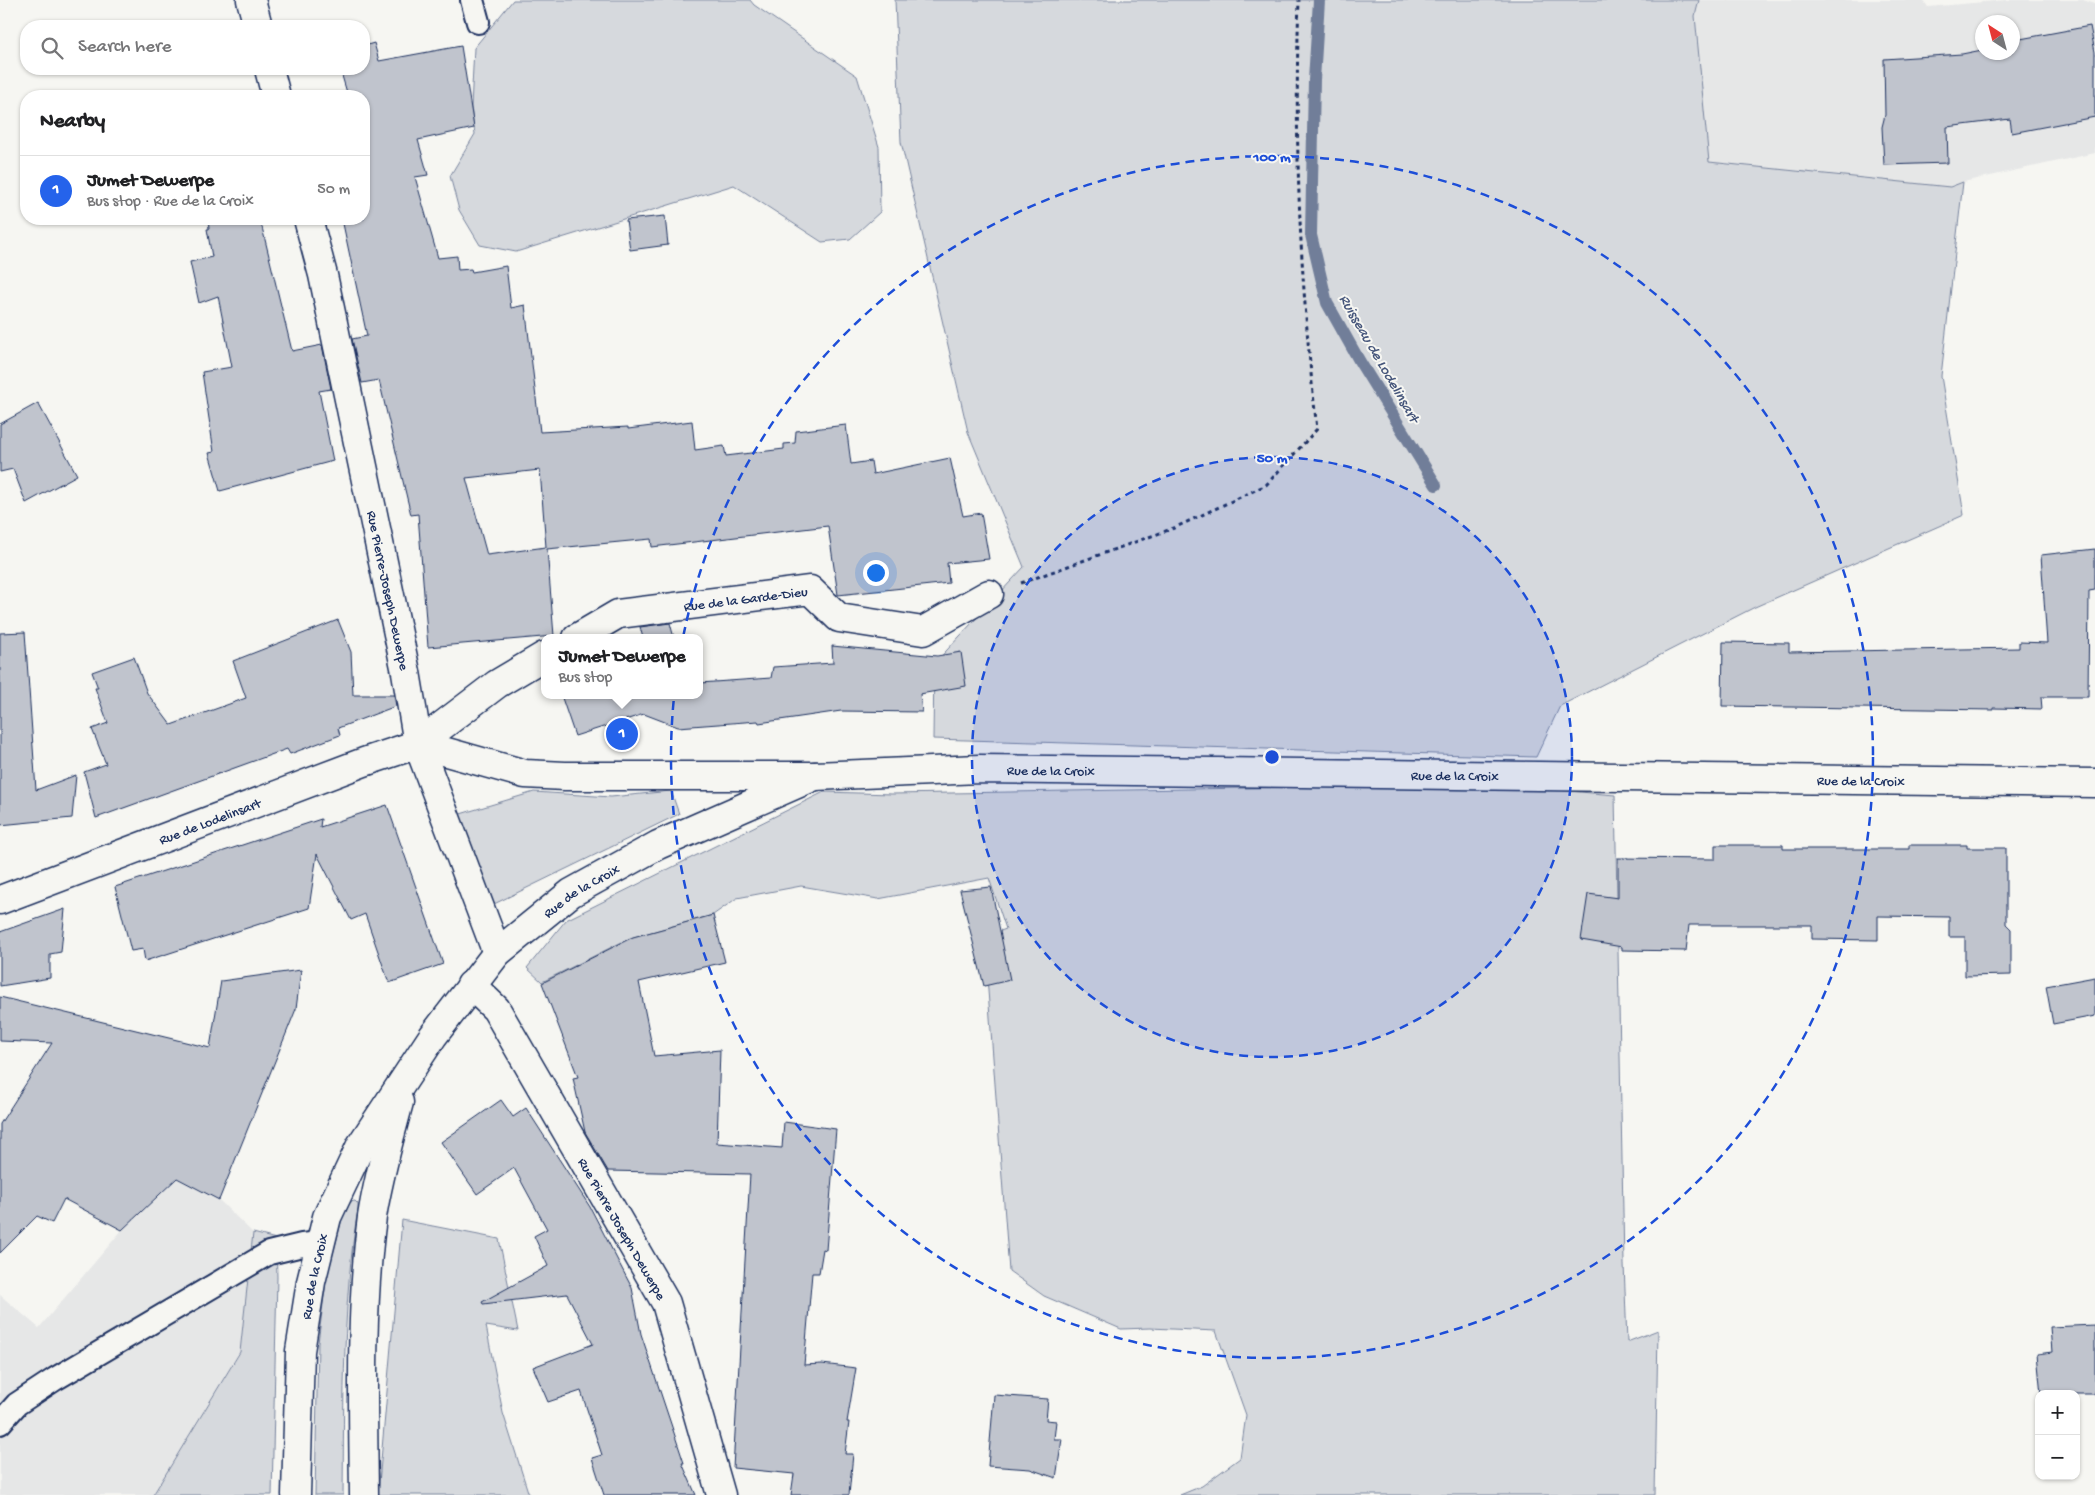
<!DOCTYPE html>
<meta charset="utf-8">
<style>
body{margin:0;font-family:"Gochi Hand",sans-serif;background:#f2f2f2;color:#202124}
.controls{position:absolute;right:15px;bottom:15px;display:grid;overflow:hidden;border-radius:10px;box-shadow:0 1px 4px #0004}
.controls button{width:45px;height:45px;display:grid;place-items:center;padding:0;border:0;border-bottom:1px solid #e0e0e0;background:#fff;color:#202124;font:25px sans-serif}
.compass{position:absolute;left:1975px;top:15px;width:45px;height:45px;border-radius:50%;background:#fff;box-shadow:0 1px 4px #0004;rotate:324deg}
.you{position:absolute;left:875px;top:572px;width:18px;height:18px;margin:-12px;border:4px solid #fff;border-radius:50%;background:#1a73e8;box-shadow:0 0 0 8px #1a73e833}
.badge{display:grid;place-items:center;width:32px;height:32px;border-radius:50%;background:#2563eb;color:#fff;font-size:16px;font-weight:700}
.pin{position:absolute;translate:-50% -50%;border:2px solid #fff;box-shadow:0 1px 5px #0006}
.popup{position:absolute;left:541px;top:634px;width:162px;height:65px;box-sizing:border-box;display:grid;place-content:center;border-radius:10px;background:#fff;filter:drop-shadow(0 1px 4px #0005);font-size:16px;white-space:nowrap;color:#757577}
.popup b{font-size:19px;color:#202124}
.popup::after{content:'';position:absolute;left:50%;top:100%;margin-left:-10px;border:10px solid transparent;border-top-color:#fff}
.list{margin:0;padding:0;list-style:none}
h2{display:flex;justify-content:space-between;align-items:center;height:65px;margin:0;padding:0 20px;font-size:21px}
h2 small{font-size:16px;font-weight:400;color:#757577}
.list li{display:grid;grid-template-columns:32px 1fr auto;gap:15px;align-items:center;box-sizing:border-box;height:70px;padding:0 20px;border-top:1px solid #e0e0e0}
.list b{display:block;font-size:19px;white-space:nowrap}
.list p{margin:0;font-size:16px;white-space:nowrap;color:#757577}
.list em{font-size:16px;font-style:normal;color:#757577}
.icon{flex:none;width:28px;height:28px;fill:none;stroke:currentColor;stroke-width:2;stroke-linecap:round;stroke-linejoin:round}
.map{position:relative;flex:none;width:2095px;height:1495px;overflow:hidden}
.search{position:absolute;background:#fff;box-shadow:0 1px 4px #0004;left:20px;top:20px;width:350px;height:55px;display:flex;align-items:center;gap:12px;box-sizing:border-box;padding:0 18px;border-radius:20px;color:#757577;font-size:19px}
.panel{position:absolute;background:#fff;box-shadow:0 1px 4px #0004;left:20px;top:90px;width:350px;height:135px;border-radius:20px}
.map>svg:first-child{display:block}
</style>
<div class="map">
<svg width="2095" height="1495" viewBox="0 0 2095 1495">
<rect width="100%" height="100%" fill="#f6f6f2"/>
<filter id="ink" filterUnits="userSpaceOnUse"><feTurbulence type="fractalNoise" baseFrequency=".02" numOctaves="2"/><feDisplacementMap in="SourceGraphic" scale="10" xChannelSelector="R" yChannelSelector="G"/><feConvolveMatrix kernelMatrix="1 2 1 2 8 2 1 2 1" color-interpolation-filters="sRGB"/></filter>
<g filter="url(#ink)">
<g fill="#e6e7e7" fill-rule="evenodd">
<path d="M1699,0H1923L1928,7L2006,0H2083L2095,4V153L1963,182L1950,187L1708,162L1695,16ZM1982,22H2012V52H1982Z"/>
<path d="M177,1178L219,1200L253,1233L240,1352L153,1495H0V1295L39,1328L122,1230Z"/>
</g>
<g fill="#d6d9dd" stroke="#78849e">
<path d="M513,0H750L754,5L857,76L879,147L880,212L850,239L822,242L734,185L516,252L480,245L459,210L450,176L475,134L471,107L474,48Z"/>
<path d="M895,0H1699L1695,16L1709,162L1950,187L1963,182L1941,376L1964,515L1755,607L1560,706L1536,757L933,739L934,664L1024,567L968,432L901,142Z"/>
<path d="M1486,784L1615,795L1624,1264L1627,1342L1658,1330L1655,1495H1180L1202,1486L1240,1458L1246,1415L1216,1331L1150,1328L1121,1329L1044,1296L1009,1271L984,937L1006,929L989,878L878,899L801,886L737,898L713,915L630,938L542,982L527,968L566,920L824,792L892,794Z"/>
<path d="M671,791L679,814L494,904L457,815L534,792L611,797Z"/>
<path d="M355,1201L358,1204V1209C342,1304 344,1399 343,1495H315L318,1343L326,1281L343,1215L350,1202Z"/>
<path d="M402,1220L499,1239L518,1331L486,1326L503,1413L529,1495H378Z"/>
<path d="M253,1233L276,1239L277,1277L272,1495H153L240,1352Z"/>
</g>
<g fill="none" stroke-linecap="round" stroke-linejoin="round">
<path stroke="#717e99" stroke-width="12" d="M1319,0L1314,80L1311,235L1327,303L1360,362L1436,485"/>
</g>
<g fill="#c0c4cd" stroke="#1b2f5e" fill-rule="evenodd">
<path d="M2090,26L2095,52V117L2012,133L2010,119L1947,127L1948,163L1884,165L1882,127L1885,115L1884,59L1962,54L1982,50V52H2012V45L2016,44L2015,40Z"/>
<path d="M374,43L379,61L461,46L474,128L418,140L428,175L415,177L438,258L457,256L458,270L471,269L472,272L506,266L511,308L525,305L540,432L628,427V429L692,421L695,450L724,446L726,456L784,449V444L795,443L796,431L846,425L851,464L871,461L873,474L950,458L963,516L981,513L989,559L947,563L949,583L838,595L828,526L652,547L651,539L547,549L554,636L428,647L418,514L411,515L379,380L362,383L352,339L367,336L342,219H364V96H348L340,69H364V46ZM540,470L546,547L487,555L466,478Z"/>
<path d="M665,216L668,245L630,250L626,220Z"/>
<path d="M208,219H260L292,351L322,345L331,389L319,391L333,461L220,491L209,453L214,452L202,372L232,367L218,296L199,303L190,262L212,257L207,229H209Z"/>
<path d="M38,403L77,475L26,503L13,469L0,472V424Z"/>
<path d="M2095,549V590L2089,591L2088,697H2041L2042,709L1993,708V710L1722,706L1723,642L1789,643V652L2019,648V642L2047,643L2041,555Z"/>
<path d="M338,620L351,652L353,695H394L396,706L338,728L340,735L290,754L287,749L96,818L84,772L106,764L92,729L108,723L95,688H98L92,672L134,657L147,693L171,725L246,698L233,661Z"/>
<path d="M670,623L674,638H643L640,627Z"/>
<path d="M25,632L36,790L76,775L72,818L0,825V633Z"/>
<path d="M832,646L937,656L961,652L966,686L920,694L922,712L841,711L759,723L758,721L678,727L644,714L575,736L561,695H700V683L771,678L773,667L833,663Z"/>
<path d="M387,805L443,964L389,983L365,914L351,920L317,854L309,908L145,961L143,949L131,951L115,887L321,819L320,827Z"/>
<path d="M1715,845H1783V849H1909V845H1967V848H2006V924L2011,929V975L1965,976V937H1949V917L1878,916V940L1812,939V925H1689L1686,951L1622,950V947L1581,940L1588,894L1618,898V858L1715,859Z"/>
<path d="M991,887L1010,980L984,986L960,890Z"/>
<path d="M65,909L61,952L50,954V978L0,986V932Z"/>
<path d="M713,915L725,962L639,982L654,1056L720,1050L717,1143L782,1148L784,1122L836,1129L826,1250L823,1249L819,1273H812L804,1365L822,1364L856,1368L847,1422H849L845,1454H853L849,1495H791L794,1474L733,1468L750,1174L608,1171L585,1132L573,1078L578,1077L542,983L633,937Z"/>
<path d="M301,970L296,1009L219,1200L177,1178L122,1230L64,1199L52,1223L37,1216L0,1253V1124L52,1043L0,1041V997L210,1048L221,981Z"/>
<path d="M2095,977V1016L2053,1024L2046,986Z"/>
<path d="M501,1100L513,1117L526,1108L590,1207L632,1288L641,1334L684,1463H682L696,1495H604L592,1458L602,1455L581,1391L548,1402L533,1367L593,1344L567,1294L483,1304L482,1302L548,1266L534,1236L547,1229L514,1168L477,1194L441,1142Z"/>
<path d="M2095,1325V1394H2041L2037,1354L2052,1352L2050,1327Z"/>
<path d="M994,1395L1048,1399L1046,1420L1056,1421L1054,1439H1062L1056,1478L1030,1469L988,1466Z"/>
</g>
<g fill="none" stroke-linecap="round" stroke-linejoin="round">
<defs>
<g id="service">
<path d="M472,0L478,22"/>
<path d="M0,1423L17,1404L55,1379L269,1253L302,1245L320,1243"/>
</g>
<g id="minor">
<path d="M251,0L258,26"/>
<path d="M269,69L276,96"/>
<path id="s1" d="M308,219L323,275L406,672L418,744L497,953"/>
<path id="s2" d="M577,638L618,614L810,590L839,618L923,631L989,594"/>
<path d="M418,744L525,774L565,776H815"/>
<path id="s3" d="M0,900L364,762L418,744L497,684L544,656"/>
<path id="s4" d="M471,985L496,1009L666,1303L721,1495"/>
</g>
<g id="tertiary">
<path id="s5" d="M296,1495L300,1351L311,1282L327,1217L361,1145L433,1036L497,953L571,893L658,845L815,776L979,769L2095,783"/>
<path d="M364,1495C363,1403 360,1309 372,1217C378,1178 389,1140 399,1102"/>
</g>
</defs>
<use href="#service" stroke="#1b2f5e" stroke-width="26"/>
<use href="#minor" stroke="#1b2f5e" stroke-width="31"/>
<use href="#tertiary" stroke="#1b2f5e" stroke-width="31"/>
<path stroke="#1b2f5e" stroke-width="3" stroke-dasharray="4 4" stroke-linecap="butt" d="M1021,583L1174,528L1266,485L1317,429C1300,284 1294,145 1299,0"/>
<use href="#service" stroke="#f6f6f2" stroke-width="22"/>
<use href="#minor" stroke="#f6f6f2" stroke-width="28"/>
<use href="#tertiary" stroke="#f6f6f2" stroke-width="28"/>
</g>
</g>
<circle cx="1272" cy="757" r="300" fill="#1d4ed8" fill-opacity=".12"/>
<g fill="none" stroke="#1d4ed8" stroke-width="2.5" stroke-dasharray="9 6">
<circle cx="1272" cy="757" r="300"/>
<circle cx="1272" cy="757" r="601"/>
</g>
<g text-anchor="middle" stroke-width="4" stroke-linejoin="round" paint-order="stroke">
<g font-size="14" fill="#1b2f5e" stroke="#f6f6f2">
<text dy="5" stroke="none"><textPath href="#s1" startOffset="380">Rue Pierre-Joseph Dewerpe</textPath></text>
<text dy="5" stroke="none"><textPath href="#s2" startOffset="176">Rue de la Garde-Dieu</textPath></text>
<text dy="5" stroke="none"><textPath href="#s5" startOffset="1198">Rue de la Croix</textPath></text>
<text dy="5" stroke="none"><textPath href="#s5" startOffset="1602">Rue de la Croix</textPath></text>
<text dy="5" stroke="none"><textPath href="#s5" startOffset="2008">Rue de la Croix</textPath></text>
<text dy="5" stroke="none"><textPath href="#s3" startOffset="224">Rue de Lodelinsart</textPath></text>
<text dy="5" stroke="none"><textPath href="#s5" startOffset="701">Rue de la Croix</textPath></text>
<text dy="5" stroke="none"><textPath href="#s4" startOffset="288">Rue Pierre Joseph Dewerpe</textPath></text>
<text dy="5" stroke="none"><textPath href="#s5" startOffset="220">Rue de la Croix</textPath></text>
</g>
<g font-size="15" font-style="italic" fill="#46567b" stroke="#f6f6f2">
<text transform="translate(1380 358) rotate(60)" y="5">Ruisseau de Lodelinsart</text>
</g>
</g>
<circle cx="1272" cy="757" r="8" fill="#1d4ed8" stroke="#f6f6f2" stroke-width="2.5"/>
<g font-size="15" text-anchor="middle" font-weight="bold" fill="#1d4ed8" stroke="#f6f6f2" stroke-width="4" stroke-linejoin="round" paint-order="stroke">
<text x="1272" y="161">100 m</text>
<text x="1272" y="462">50 m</text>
</g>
</svg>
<div class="controls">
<button>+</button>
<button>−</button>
</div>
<svg class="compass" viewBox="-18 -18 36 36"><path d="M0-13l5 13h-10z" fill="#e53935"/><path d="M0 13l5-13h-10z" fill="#757577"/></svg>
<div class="you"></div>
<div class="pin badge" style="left:622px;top:734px">1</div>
<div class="popup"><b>Jumet Dewerpe</b>Bus stop</div>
<div class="search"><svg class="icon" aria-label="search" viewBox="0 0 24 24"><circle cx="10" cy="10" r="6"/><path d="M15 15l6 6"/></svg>Search here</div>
<section class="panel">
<h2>Nearby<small></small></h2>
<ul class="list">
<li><span class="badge">1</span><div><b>Jumet Dewerpe</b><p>Bus stop · Rue de la Croix</p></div><em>50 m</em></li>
</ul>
</section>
</div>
